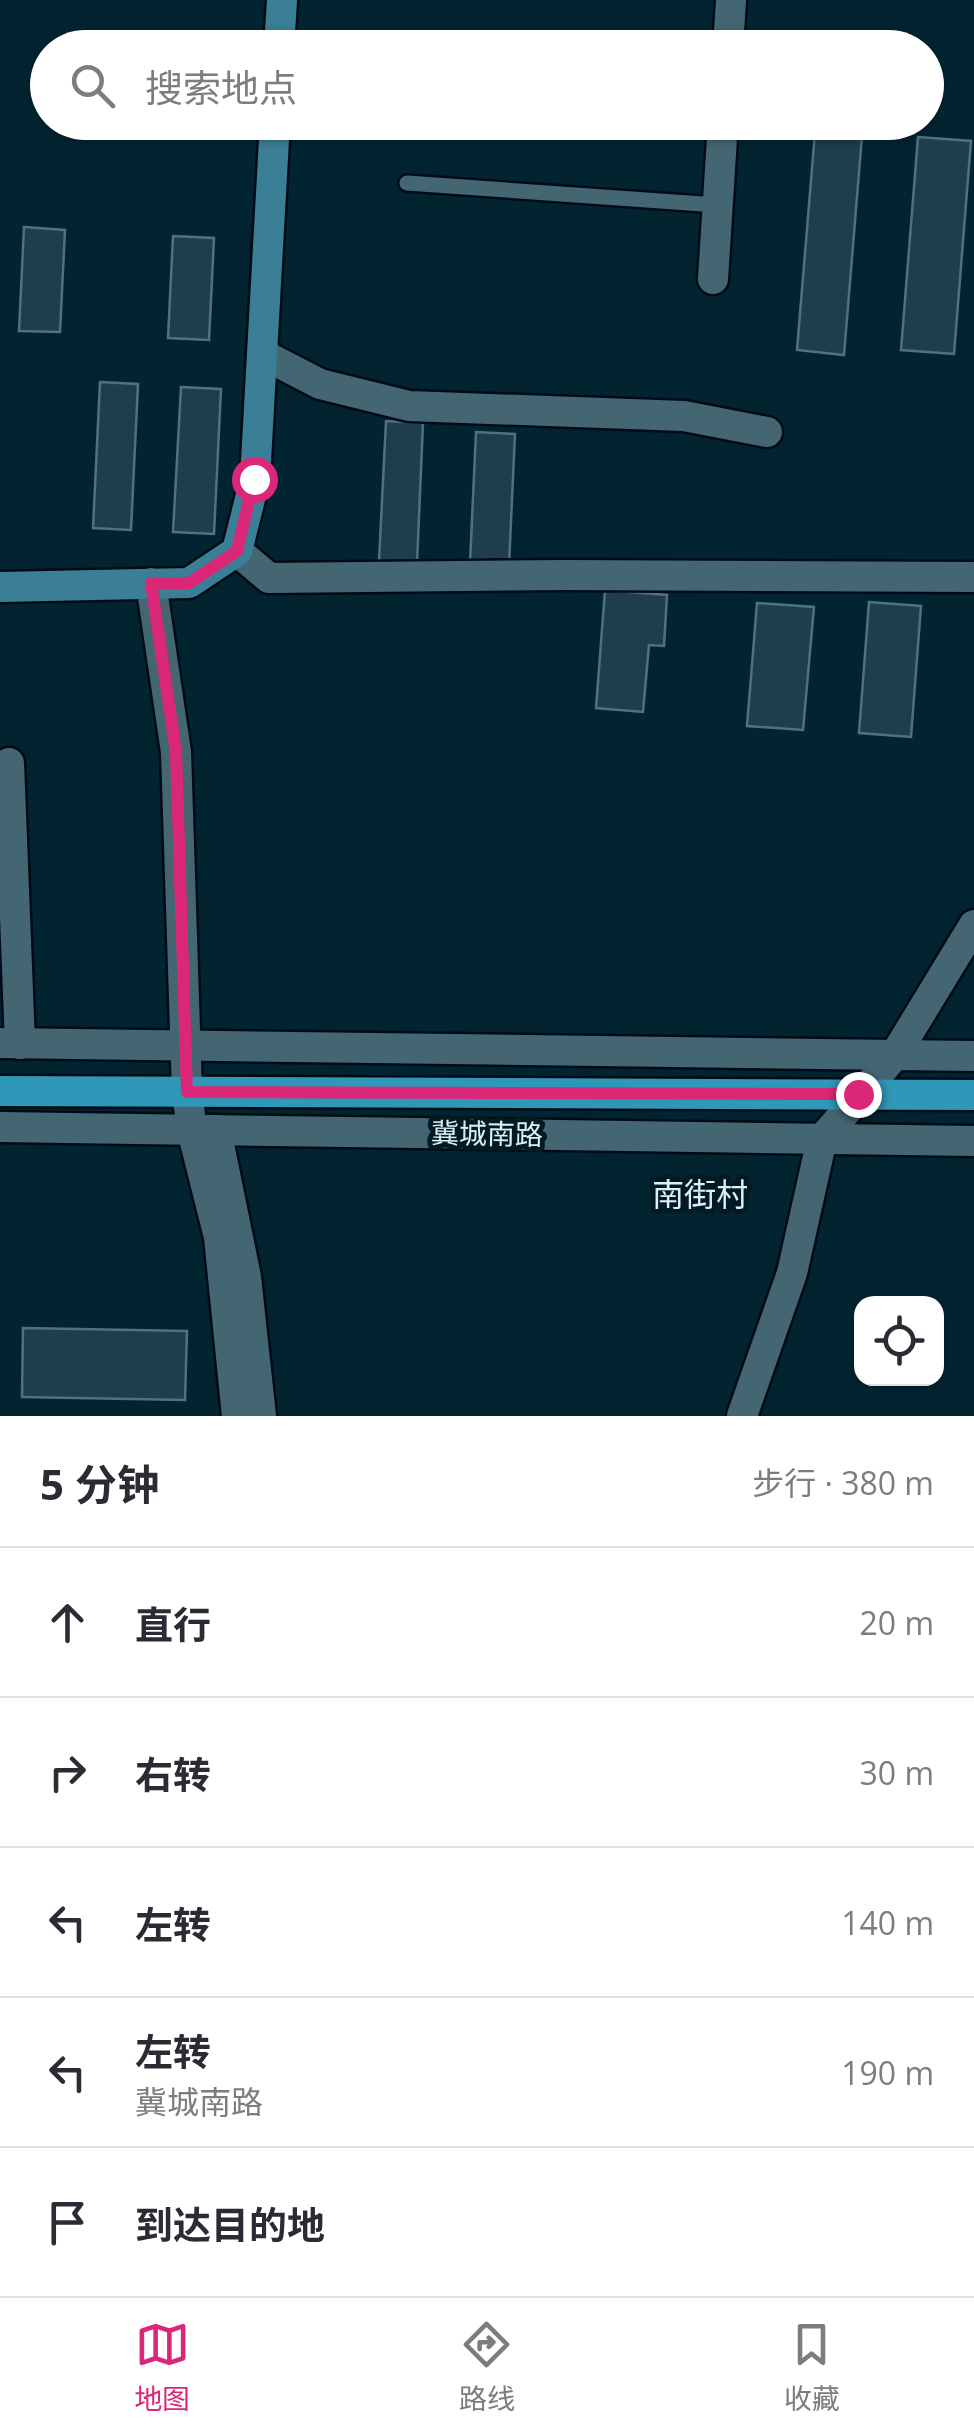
<!DOCTYPE html>
<html lang="zh">
<meta charset="utf-8">
<style>
body{margin:0;font-family:"Open Sans","Noto Sans SC",sans-serif;background:#f7f7f7;color:#2b2b33}
.controls{position:absolute;right:30px;bottom:30px;display:grid;overflow:hidden;border-radius:20px;box-shadow:0 2px 8px #0004}
.controls button{width:90px;height:90px;display:grid;place-items:center;padding:0;border:0;border-bottom:2px solid #e1e1e2;background:#fff;color:#2b2b33;font:50px sans-serif}
.stop{position:absolute;width:30px;height:30px;margin:-22px;border:8px solid #db2777;border-radius:50%;background:#fff}
.stop.end{background:#db2777;border-color:#fff;box-shadow:0 2px 10px #0008}
.list{margin:0;padding:0;list-style:none}
h2{display:flex;justify-content:space-between;align-items:center;height:130px;margin:0;padding:0 40px;font-size:42px}
h2 small{font-size:32px;font-weight:400;color:#7c7c81}
.list li{display:grid;grid-template-columns:65px 1fr auto;gap:30px;align-items:center;box-sizing:border-box;height:150px;padding:0 40px;border-top:2px solid #e1e1e2}
.list b{display:block;font-size:38px;white-space:nowrap}
.list p{margin:0;font-size:32px;white-space:nowrap;color:#7c7c81}
.list em{font-size:32px;font-style:normal;color:#7c7c81}
.icon{flex:none;width:55px;height:55px;fill:none;stroke:currentColor;stroke-width:2;stroke-linecap:round;stroke-linejoin:round}
.map{position:relative;flex:none;width:974px;height:1416px;overflow:hidden}
.search{position:absolute;background:#fff;box-shadow:0 2px 8px #0004;left:30px;right:30px;top:30px;height:110px;display:flex;align-items:center;gap:25px;box-sizing:border-box;padding:0 35px;border-radius:55px;color:#7c7c81;font-size:38px}
.sheet{height:880px;background:#fff}
nav{display:flex;justify-content:space-around;align-items:center;box-sizing:border-box;height:140px;border-top:2px solid #e1e1e2;background:#fff;font-size:28px;color:#7c7c81}
nav a{display:grid;justify-items:center;gap:5px}
nav .on{color:#db2777}
.map>svg:first-child{display:block}
</style>
<div class="map">
<svg width="974" height="1416" viewBox="0 0 974 1416">
<rect width="100%" height="100%" fill="#022430"/>
<g fill="#1d3e4a" stroke="#507280" stroke-width="2.5">
<path d="M815,132L862,136L844,355L797,350Z"/>
<path d="M918,137L971,141L954,354L901,350Z"/>
<path d="M24,227L65,230L60,332L19,331Z"/>
<path d="M173,236L214,238L209,340L168,338Z"/>
<path d="M100,382L138,384L131,530L93,528Z"/>
<path d="M181,387L221,389L214,534L173,532Z"/>
<path d="M386,421L423,423L417,563L379,561Z"/>
<path d="M476,432L515,434L509,565L470,563Z"/>
<path d="M605,590L667,595L664,646L649,645L643,712L596,708Z"/>
<path d="M869,602L921,606L911,737L859,733Z"/>
<path d="M757,603L814,607L803,730L747,726Z"/>
<path d="M23,1328L187,1331L185,1400L22,1397Z"/>
</g>
<g fill="none" stroke-linecap="round" stroke-linejoin="round">
<defs>
<path id="lane" d="M407,183L717,205"/>
<g id="street">
<path d="M728,48L731,0"/>
<path d="M713,279L723,122"/>
<path d="M262,354L320,384L409,406L684,416L767,432"/>
<path d="M237,551L269,578L564,575L974,577"/>
<path d="M151,583L176,752L187,1092L192,1130L219,1237L237,1416"/>
<path d="M9,763L20,1044"/>
<path d="M0,1043L974,1056"/>
<path d="M0,1127L974,1141"/>
<path d="M216,1130L246,1277L261,1416"/>
<path d="M742,1416L792,1273L822,1139L895,1055L974,925"/>
</g>
<g id="secondary">
<path d="M279,48L282,0"/>
<path d="M0,587L189,583L237,551L255,479L275,122"/>
</g>
<path id="primary" d="M0,1091L974,1095"/>
</defs>
<use href="#lane" stroke="#000c15" stroke-width="20"/>
<use href="#street" stroke="#000c15" stroke-width="35"/>
<use href="#secondary" stroke="#000c15" stroke-width="35"/>
<use href="#primary" stroke="#000c15" stroke-width="35"/>
<use href="#lane" stroke="#446673" stroke-width="15"/>
<use href="#street" stroke="#446673" stroke-width="30"/>
<use href="#secondary" stroke="#3a7f95" stroke-width="30"/>
<use href="#primary" stroke="#2f97b7" stroke-width="30"/>
</g>
<g fill="none" stroke-linecap="round" stroke-linejoin="round">
<path stroke="#db2777" stroke-width="12" d="M254,479L237,551L189,583H151L176,752L187,1092L858,1094"/>
</g>
<g text-anchor="middle" stroke-width="10" stroke-linejoin="round" paint-order="stroke">
<g font-size="28" fill="#dceff7" stroke="#021a23">
<text transform="translate(487 1134) rotate(1)" y="10">冀城南路</text>
</g>
<g font-size="32" fill="#dceff7" stroke="#021a23">
<text x="700" y="1206">南街村</text>
</g>
</g>
</svg>
<div class="controls">
<button><svg class="icon" aria-label="locate" viewBox="0 0 24 24"><circle cx="12" cy="12" r="6"/><path d="M12 2v4M12 18v4M2 12h4M18 12h4"/></svg></button>
</div>
<div class="stop" style="left:254px;top:479px"></div>
<div class="stop end" style="left:858px;top:1094px"></div>
<div class="search"><svg class="icon" aria-label="search" viewBox="0 0 24 24"><circle cx="10" cy="10" r="6"/><path d="M15 15l6 6"/></svg>搜索地点</div>
</div>
<section class="sheet">
<h2>5 分钟<small>步行 · 380 m</small></h2>
<ul class="list">
<li><svg class="icon" aria-label="ahead" viewBox="0 0 24 24"><path d="M12 20V5M6 11l6-6 6 6"/></svg><div><b>直行</b></div><em>20 m</em></li>
<li><svg class="icon" aria-label="right" viewBox="0 0 24 24"><path d="M7 20v-9h11M14 6l5 5-5 5"/></svg><div><b>右转</b></div><em>30 m</em></li>
<li><svg class="icon" aria-label="left" viewBox="0 0 24 24"><path d="M17 20v-9H6M10 6l-5 5 5 5"/></svg><div><b>左转</b></div><em>140 m</em></li>
<li><svg class="icon" aria-label="left" viewBox="0 0 24 24"><path d="M17 20v-9H6M10 6l-5 5 5 5"/></svg><div><b>左转</b><p>冀城南路</p></div><em>190 m</em></li>
<li><svg class="icon" aria-label="arrive" viewBox="0 0 24 24"><path d="M6 21V4h12l-3 4 3 4H6"/></svg><div><b>到达目的地</b></div></li>
</ul>
</section>
<nav>
<a class="on"><svg class="icon" aria-label="map" viewBox="0 0 24 24"><path d="M3 6l6-2 6 2 6-2v14l-6 2-6-2-6 2zM9 4v14M15 6v14"/></svg>地图</a>
<a><svg class="icon" aria-label="directions" viewBox="0 0 24 24"><path d="M12 3l9 9-9 9-9-9zM9 14v-3h6M13 9l2 2-2 2"/></svg>路线</a>
<a><svg class="icon" aria-label="saved" viewBox="0 0 24 24"><path d="M7 4h10v16l-5-4-5 4z"/></svg>收藏</a>
</nav>
